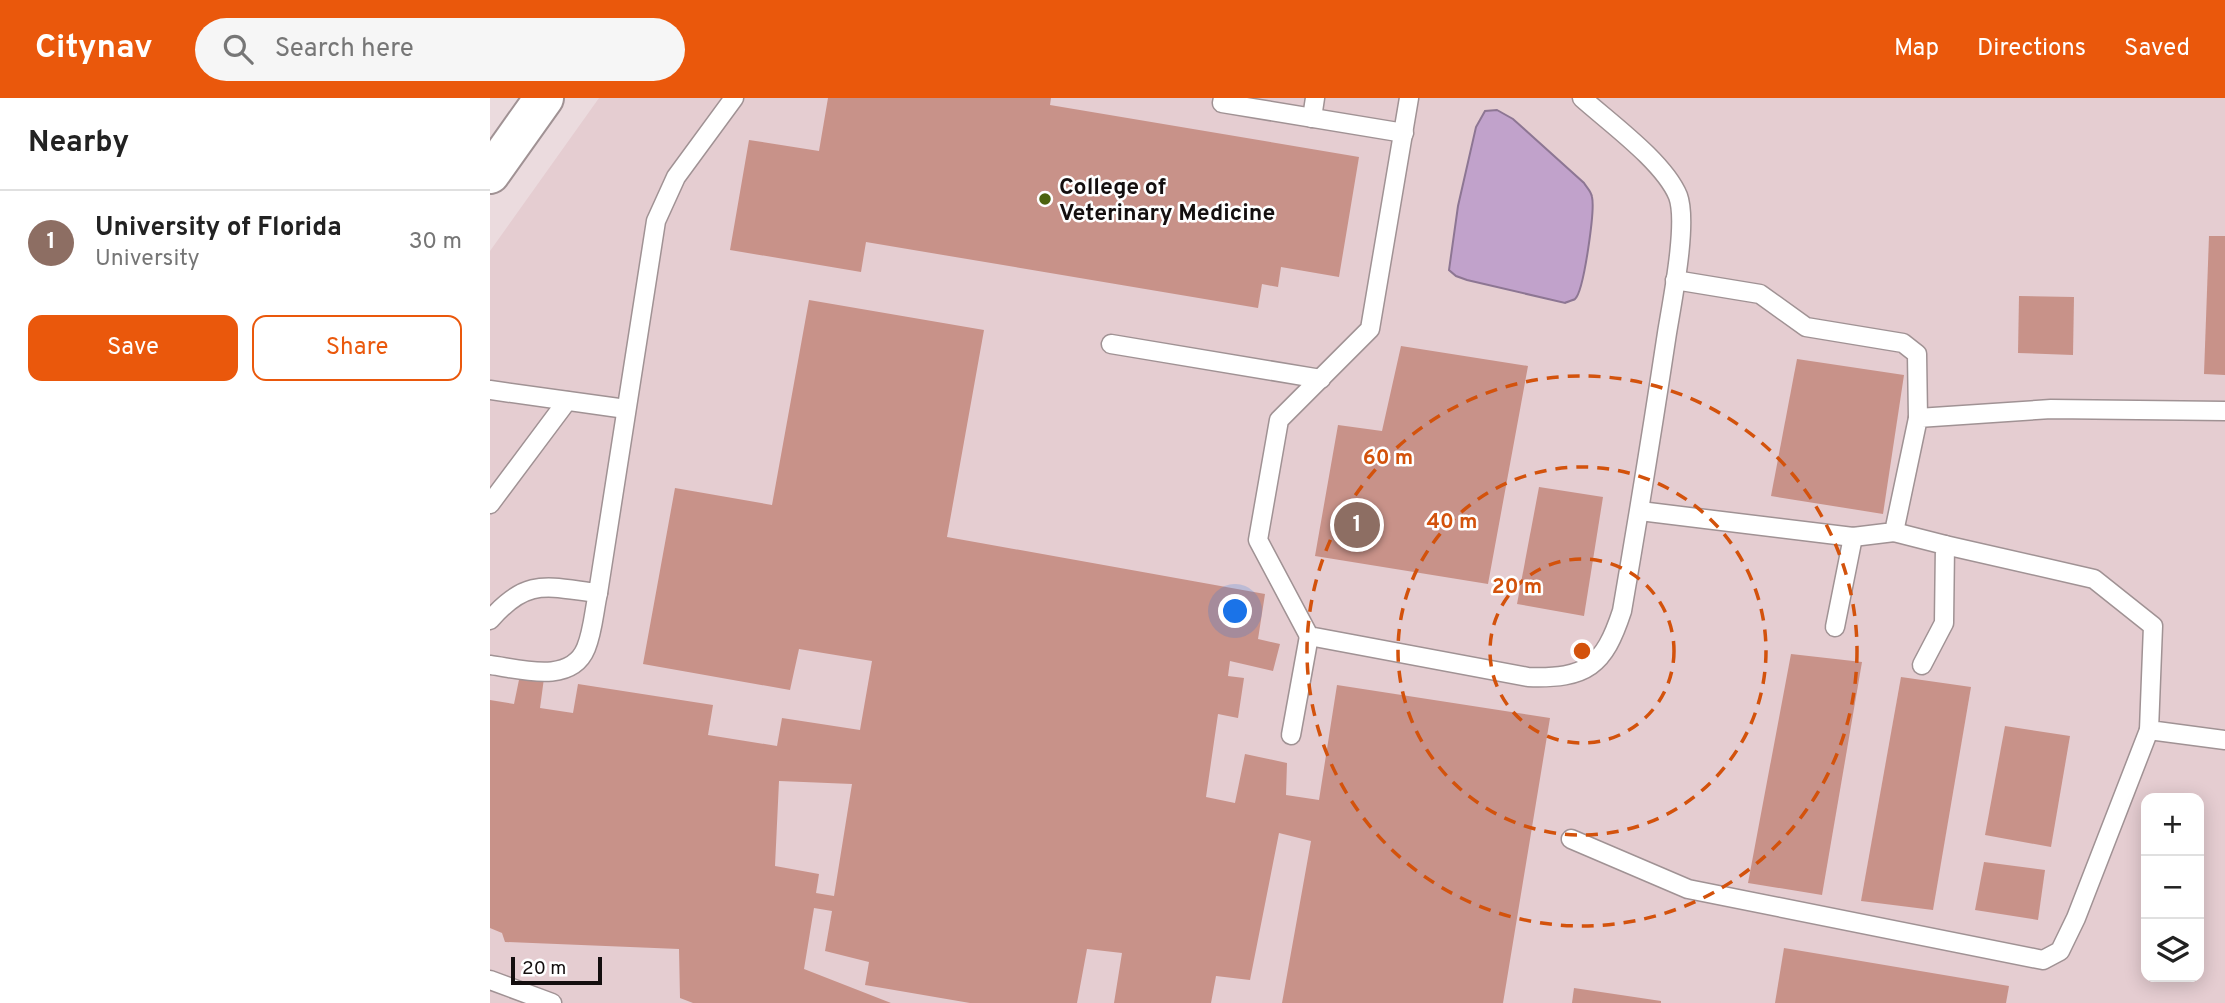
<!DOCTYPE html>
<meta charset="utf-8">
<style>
body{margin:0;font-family:Overpass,sans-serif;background:#f6f6f6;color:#222}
.controls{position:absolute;right:21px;bottom:21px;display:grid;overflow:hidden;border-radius:14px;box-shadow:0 4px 18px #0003}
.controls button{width:63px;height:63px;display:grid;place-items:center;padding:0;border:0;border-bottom:2px solid #e0e0e0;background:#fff;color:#222;font:35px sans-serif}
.scale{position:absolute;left:21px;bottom:18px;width:91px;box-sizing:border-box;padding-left:7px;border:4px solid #140f0f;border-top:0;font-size:19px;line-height:24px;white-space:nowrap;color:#140f0f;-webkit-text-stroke:5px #fff;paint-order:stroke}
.you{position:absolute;left:746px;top:514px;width:24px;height:24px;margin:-18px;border:5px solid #fff;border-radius:50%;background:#1a73e8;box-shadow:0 0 0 10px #1a73e833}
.badge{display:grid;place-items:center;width:46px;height:46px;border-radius:50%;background:#ea580c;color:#fff;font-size:23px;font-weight:700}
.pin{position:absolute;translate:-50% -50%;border:4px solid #fff;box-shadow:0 2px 7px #0006}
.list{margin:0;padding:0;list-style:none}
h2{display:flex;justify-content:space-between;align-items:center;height:91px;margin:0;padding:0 28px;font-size:30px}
h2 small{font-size:23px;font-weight:400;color:#767676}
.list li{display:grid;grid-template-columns:46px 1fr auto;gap:21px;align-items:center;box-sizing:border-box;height:105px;padding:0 28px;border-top:2px solid #e0e0e0}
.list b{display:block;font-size:26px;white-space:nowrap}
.list p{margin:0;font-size:23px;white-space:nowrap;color:#767676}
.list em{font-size:23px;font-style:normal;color:#767676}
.actions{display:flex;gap:14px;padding:21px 28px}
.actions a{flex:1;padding:16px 0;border:2px solid #ea580c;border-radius:14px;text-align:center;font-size:24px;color:#ea580c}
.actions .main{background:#ea580c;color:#fff}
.icon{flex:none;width:38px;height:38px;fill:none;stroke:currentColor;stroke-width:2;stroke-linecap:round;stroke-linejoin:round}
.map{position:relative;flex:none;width:1735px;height:905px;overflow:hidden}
header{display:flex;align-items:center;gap:42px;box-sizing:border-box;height:98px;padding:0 35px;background:#ea580c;color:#fff}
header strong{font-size:33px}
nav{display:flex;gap:38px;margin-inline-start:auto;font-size:24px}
.search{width:490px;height:63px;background:#f6f6f6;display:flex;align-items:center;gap:18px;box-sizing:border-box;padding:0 24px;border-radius:38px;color:#767676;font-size:26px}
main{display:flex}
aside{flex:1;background:#fff}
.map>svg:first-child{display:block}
</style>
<header>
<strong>Citynav</strong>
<div class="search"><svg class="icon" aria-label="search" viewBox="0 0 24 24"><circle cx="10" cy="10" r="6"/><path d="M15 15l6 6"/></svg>Search here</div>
<nav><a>Map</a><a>Directions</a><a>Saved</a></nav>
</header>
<main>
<aside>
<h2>Nearby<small></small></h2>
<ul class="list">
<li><span class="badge" style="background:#8d6e63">1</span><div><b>University of Florida</b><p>University</p></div><em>30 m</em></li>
</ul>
<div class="actions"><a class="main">Save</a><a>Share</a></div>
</aside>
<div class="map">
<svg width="1735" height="905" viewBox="0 0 1735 905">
<rect width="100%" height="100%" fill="#ebdbde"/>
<path fill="#e5cdd1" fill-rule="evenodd" d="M109,0H1735V905H0V153ZM1656,700H1709V879H1656Z"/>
<path fill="#c1a2cb" stroke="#8d7693" stroke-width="2" d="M1007,12L1023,21L1094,85C1097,90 1101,93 1102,99C1105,112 1094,193 1085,201C1084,202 1076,204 1075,205L977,182L966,178L959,172L968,108L986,29L995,13Z"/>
<g fill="#c89289" fill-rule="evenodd">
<path d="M338,0H561L560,7L869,59L849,179L791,169L788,189L772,186L768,210L376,144L371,174L240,152L259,42L329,53Z"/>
<path d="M1719,138H1735V277L1714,276Z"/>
<path d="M1529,198L1584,199L1583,257L1528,255Z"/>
<path d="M319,202L494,232L457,439L775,496L768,541L790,546L783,573L740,563L738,578L754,580L748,620L728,616L716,699L745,705L755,656L797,665L796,697L829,702L847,587L1060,620L1013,905H792L821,743L789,735L760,882L726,878L721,905H624L632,855L597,851L587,905H480L375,887L379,864L335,853L342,813L324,810L314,871L401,905H203L190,900L189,851L15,844L12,835L0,830V602L24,606L30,577L54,580L50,610L83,615L88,586L223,607L218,637L287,648L292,620L370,632L382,563L309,551L300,592L153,566L185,390L282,407ZM289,683L362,686L344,798L326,795L329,776L285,768Z"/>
<path d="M911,248L1038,268L998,486L825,458L848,327L892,333Z"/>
<path d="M1307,261L1414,277L1393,416L1281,398Z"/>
<path d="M1049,389L1113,399L1094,518L1027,506Z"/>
<path d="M1301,556L1372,564L1332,797L1258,785Z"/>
<path d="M1411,579L1481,589L1443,812L1371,803Z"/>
<path d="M1515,628L1580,638L1561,749L1495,737Z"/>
<path d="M1494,764L1555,772L1548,822L1485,812Z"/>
<path d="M1294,850L1519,888L1516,905H1285Z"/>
<path d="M1084,890L1171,903V905H1082Z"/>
</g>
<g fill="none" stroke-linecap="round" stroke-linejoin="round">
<defs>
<g id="lane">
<path d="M733,0L732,5L914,35"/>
<path d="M919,0L880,231L789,322L768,442L819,538L1038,579C1097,581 1114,568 1132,513C1148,420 1163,328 1177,235C1182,204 1198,125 1188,98C1174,64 1120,25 1092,0"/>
<path d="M822,20L825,0"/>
<path d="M1185,182L1270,196L1316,229L1413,245L1427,256L1428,320"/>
<path d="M621,246L831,281"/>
<path d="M0,292L136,311"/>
<path d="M0,406L77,303"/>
<path d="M1150,413L1363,439L1404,434L1428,320L1561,311L1735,313"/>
<path d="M1404,434L1455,447L1454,525L1432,567"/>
<path d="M1455,447L1604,481L1663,528L1659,632L1735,642"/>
<path d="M0,522C37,479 57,489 108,495L166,123L186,79L244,0"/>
<path d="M1345,529L1363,439"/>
<path d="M0,567C30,571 81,587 96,550C103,533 104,513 108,495"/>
<path d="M801,637L819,538"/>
<path d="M1081,741L1198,791L1553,862L1570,853L1586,820L1659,632"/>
<path d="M0,882L62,905"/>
</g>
<path id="secondary" d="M0,76L54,0"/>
</defs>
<use href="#lane" stroke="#a09294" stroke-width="21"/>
<use href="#secondary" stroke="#a09294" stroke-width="42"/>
<use href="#lane" stroke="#fff" stroke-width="18"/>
<use href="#secondary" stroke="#fff" stroke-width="38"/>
</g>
<g fill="none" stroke="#d3520c" stroke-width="3.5" stroke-dasharray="12 9">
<circle cx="1092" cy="553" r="92"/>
<circle cx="1092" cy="553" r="184"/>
<circle cx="1092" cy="553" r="275"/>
</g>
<circle fill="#4c620e" stroke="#fff" stroke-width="2.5" cx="555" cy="101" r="7"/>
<g text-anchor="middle" stroke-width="5" stroke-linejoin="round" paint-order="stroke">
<g font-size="23" font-weight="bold" fill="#140f0f" stroke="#fff" text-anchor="start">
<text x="569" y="96">College of<tspan x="569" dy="26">Veterinary Medicine</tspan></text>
</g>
</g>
<circle cx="1092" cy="553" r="10" fill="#d3520c" stroke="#fff" stroke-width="3.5"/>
<g font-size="21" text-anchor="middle" font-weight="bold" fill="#d3520c" stroke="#fff" stroke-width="5" stroke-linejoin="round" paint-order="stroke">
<text x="898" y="366">60 m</text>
<text x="962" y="430">40 m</text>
<text x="1027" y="495">20 m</text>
</g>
</svg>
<div class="controls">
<button>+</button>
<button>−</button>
<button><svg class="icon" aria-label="layers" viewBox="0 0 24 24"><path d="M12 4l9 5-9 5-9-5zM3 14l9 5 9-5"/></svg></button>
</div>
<div class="scale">20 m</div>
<div class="you"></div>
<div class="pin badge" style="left:867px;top:427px;background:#8d6e63">1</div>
</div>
</main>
